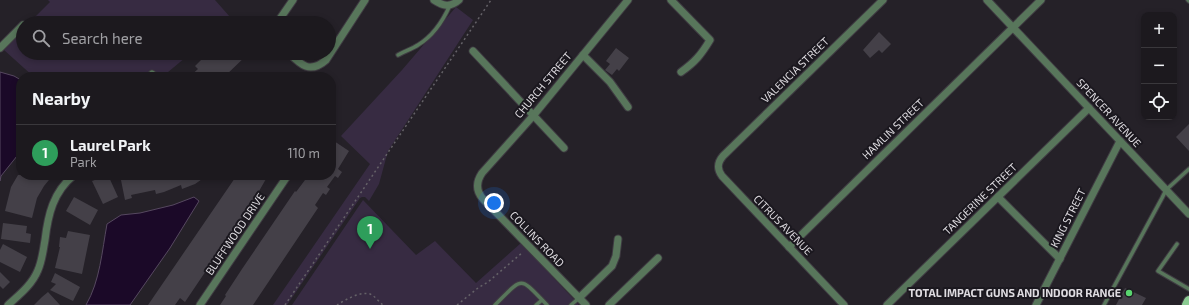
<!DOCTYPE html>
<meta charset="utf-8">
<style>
body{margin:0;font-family:"Exo 2",sans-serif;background:#252227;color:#f1f3f6}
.controls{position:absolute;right:12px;top:12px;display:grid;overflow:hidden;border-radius:8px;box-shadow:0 2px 6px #0003}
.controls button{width:36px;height:36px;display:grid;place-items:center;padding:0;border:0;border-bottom:1px solid #3a383c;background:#1c191e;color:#f1f3f6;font:20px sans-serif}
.you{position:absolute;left:494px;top:203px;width:14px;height:14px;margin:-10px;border:3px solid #fff;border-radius:50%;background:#1a73e8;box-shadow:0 0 0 6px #1a73e833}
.badge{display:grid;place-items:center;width:26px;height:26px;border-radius:50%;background:#59d56f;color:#fff;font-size:13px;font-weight:700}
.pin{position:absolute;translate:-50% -33px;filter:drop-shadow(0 1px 2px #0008)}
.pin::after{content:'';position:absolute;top:21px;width:14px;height:12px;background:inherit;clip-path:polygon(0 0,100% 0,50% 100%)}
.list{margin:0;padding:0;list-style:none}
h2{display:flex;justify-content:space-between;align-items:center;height:52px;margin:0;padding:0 16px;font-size:17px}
h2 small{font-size:13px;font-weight:400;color:#a0a0a4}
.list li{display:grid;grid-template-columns:26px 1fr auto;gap:12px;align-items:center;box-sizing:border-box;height:56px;padding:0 16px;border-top:1px solid #3a383c}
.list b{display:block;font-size:15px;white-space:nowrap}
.list p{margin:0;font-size:13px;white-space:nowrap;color:#a0a0a4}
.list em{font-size:13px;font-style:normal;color:#a0a0a4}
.icon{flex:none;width:22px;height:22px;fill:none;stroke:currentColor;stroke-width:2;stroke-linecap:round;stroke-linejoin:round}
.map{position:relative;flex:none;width:1189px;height:305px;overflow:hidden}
.search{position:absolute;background:#1c191e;box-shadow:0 2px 6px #0003;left:16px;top:16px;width:320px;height:44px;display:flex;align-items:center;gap:10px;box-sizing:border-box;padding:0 14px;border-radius:22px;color:#a0a0a4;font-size:15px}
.panel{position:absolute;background:#1c191e;box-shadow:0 2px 6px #0003;left:16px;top:72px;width:320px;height:108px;border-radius:16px}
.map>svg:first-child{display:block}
</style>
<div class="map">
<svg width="1189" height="305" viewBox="0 0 1189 305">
<rect width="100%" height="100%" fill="#252128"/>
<g fill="#372b42">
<path d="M48,0H215L230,17L223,23H29L50,2Z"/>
<path d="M456,7L473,20L388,151L379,184L369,201L365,197H362L360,198L287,305H273L370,164L341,136L402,70Z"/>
<path d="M23,30V53H191L162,77H34L4,50Z"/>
<path d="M363,200L416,255L435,241L476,283L521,243L579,305H292Z"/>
</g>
<g fill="#1b0928" stroke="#564860">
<path d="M0,72L14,76L21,80V151L1,176L0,181Z"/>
<path d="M194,197L199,201L170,248L130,305H86C100,281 102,251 107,224L121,215L140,213L173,205Z"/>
</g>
<g fill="#444048">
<path d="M879,32L891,44L882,53L879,50L870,58L863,50Z"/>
<path d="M616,48L629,58L619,71L617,69L612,75L605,70L610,64L606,61Z"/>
<path d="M208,53H249L224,77H189L198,69L195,66Z"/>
<path d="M1189,124V151L1176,137Z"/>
<path d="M331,139L349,151L338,169L342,172L338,178L335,176L327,187L330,189L326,195L323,193L315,205L318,208L253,305H220L226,296L225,295L242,269L295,191L296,192L305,180L298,175H331Z"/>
<path d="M18,175H53L44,186L37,198L32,218L5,211L11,187Z"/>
<path d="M108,175L118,197L103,204L92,181Z"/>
<path d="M120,175H208L195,184L182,189L181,185L164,192L156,194L155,190L131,195L132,198L125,200Z"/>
<path d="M237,175H260L266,179L255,198L185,302L180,298L175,305H148Z"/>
<path d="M74,197L98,210L90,225L66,211Z"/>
<path d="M3,223L27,226L26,233L31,234L30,243L1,239Z"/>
<path d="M68,231L90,235L82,274L55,268L60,247H59L60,237L66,238Z"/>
<path d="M3,244L27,257L20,272L0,262V250Z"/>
<path d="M0,272L10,282L3,289L0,286Z"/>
<path d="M55,273L80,287L73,301L50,290L56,284L51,282Z"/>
<path d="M1125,288L1146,298L1142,305H1116Z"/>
<path d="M48,292L60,305H34L42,297Z"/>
</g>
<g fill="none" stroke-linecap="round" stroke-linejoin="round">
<defs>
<g id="lane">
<path d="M1188,0L1189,1"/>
<path d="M398,55C405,51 412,49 418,45C433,36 443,21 450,5"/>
<path d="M1177,244L1158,271L1189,289"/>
<path d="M495,305C524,276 519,276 547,305"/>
<path d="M536,305L542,300"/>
<path d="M571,305L579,298"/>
<path d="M1104,305L1162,198L1166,190L1189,169"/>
</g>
<g id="street">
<path d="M434,0C443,6 450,8 459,0"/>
<path d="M671,0L710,40C701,55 695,62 681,72"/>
<path d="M987,0L1189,214"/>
<path d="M277,23L293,0"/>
<path d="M0,48L23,25"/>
<path d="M473,51L564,148"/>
<path d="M289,53C301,65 310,74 326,60L365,0"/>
<path d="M583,55L610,82L628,107"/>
<path d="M152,74L156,77"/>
<path d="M998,197L1060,259"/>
<path d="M789,247L1041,0"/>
<path d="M579,298L612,266L616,256L618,239"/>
<path d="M8,305C19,295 32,285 38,270C42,261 43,251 45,240C48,215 53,192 74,175"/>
<path d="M200,305L288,175"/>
<path d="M586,305L483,199C476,191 476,182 482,173L533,116L628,0"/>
<path d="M609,305L658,258"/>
<path d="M844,305L722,176C717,169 717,163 723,156L883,0"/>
<path d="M887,305L1089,108"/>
<path d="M1036,305L1120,141"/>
</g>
<path id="primary" d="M1187,305L1189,301"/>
</defs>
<use href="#lane" stroke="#3f3b42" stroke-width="5.5"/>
<use href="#street" stroke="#3f3b42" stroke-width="9"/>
<use href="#primary" stroke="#3f3b42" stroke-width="12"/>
<g stroke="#656268" stroke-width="1.5" stroke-dasharray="2 3" stroke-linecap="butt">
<path d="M285,305L491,0"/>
<path d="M337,305C345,300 360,291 370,294C375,296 379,302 383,305"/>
<path d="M457,305L478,288L488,282L523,252"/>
</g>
<use href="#lane" stroke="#58765b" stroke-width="3.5"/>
<use href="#street" stroke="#58765b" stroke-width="7"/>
<use href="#primary" stroke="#8bcb92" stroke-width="10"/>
</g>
<circle fill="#59d56f" stroke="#1b181f" stroke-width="1.5" cx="1129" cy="293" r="4"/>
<g text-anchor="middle" stroke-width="4" stroke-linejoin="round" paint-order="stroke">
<g font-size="11" fill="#dfdce1" stroke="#1b181f">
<text transform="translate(795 70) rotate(-44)" y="4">VALENCIA STREET</text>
<text transform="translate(543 85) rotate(-50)" y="4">CHURCH STREET</text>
<text transform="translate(1109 113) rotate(47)" y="4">SPENCER AVENUE</text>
<text transform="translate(893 129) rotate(-44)" y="4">HAMLIN STREET</text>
<text transform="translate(980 199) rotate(-44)" y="4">TANGERINE STREET</text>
<text transform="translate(1068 218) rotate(-63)" y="4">KING STREET</text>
<text transform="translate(783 225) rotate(46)" y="4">CITRUS AVENUE</text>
<text transform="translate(235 234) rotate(-56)" y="4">BLUFFWOOD DRIVE</text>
<text transform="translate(537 239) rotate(46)" y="4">COLLINS ROAD</text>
</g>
<g font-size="11" font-weight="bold" fill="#dfdce1" stroke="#1b181f" text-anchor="end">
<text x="1121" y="297">TOTAL IMPACT GUNS AND INDOOR RANGE</text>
</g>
</g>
</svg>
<div class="controls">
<button>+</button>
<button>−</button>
<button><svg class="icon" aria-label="locate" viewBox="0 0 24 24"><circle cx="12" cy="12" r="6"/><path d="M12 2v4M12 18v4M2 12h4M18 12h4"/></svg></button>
</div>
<div class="you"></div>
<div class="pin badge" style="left:370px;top:249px;background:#2e9e5b">1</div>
<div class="search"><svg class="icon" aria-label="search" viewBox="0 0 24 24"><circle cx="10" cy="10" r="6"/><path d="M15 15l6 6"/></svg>Search here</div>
<section class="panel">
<h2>Nearby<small></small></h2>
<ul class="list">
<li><span class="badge" style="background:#2e9e5b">1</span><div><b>Laurel Park</b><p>Park</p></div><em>110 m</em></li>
</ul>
</section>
</div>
